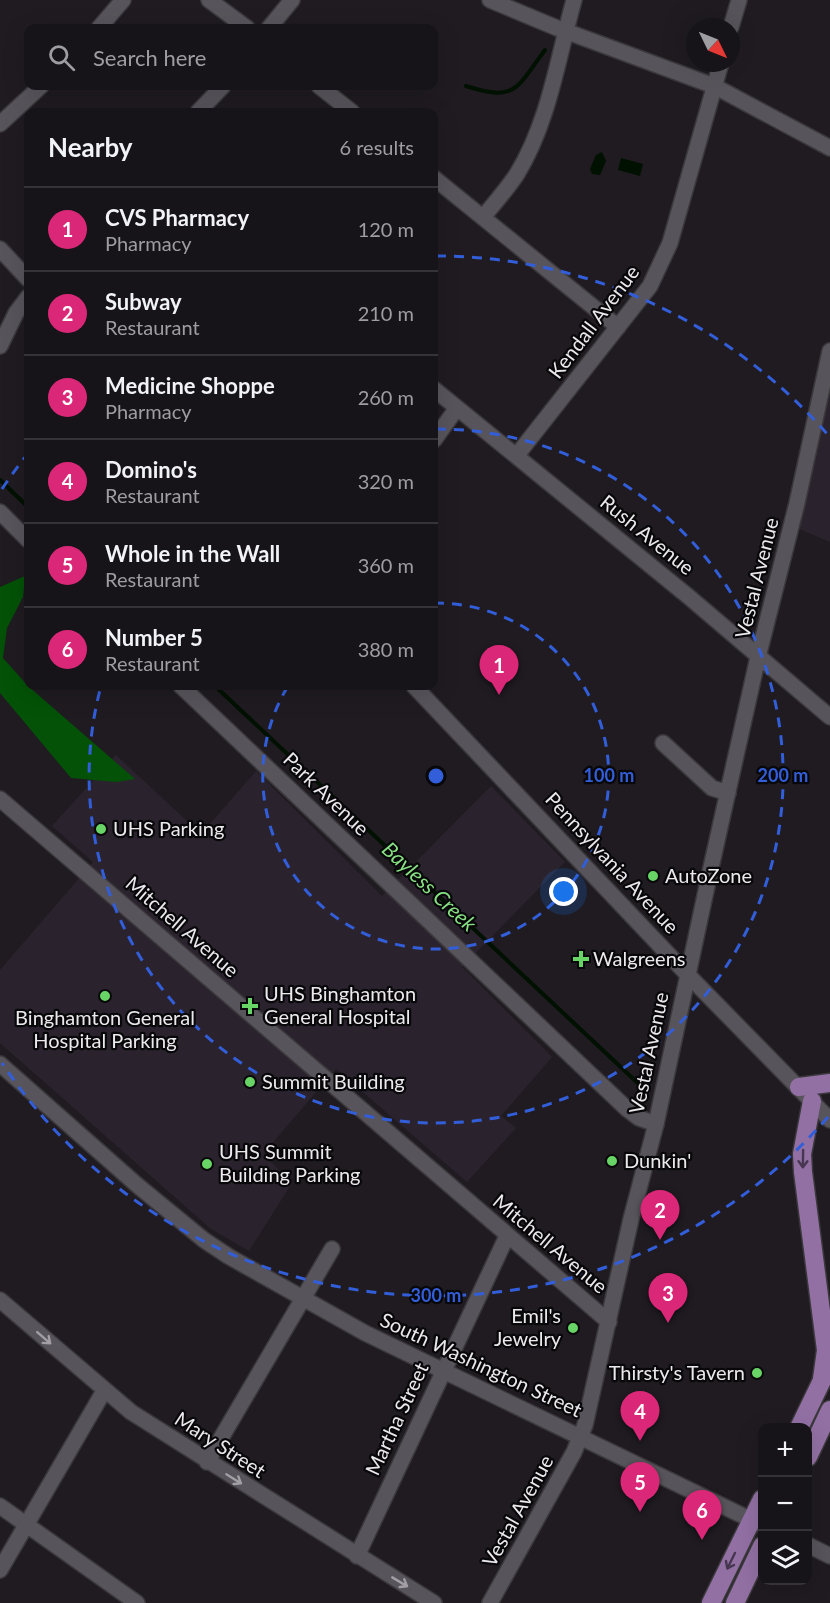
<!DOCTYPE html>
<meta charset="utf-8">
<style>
body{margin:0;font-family:Lato,sans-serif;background:#242126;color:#f1f3f6}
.controls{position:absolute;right:18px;bottom:18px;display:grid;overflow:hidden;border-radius:12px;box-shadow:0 6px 24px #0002}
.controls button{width:54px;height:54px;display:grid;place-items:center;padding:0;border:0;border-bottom:2px solid #363338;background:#171419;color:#f1f3f6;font:30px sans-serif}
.compass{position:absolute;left:686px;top:18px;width:54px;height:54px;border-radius:50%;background:#171419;box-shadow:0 6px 24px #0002;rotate:133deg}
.you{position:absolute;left:564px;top:892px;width:21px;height:21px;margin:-15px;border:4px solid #fff;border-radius:50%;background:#1a73e8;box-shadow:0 0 0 9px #1a73e833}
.badge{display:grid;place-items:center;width:39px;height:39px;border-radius:50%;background:#db2777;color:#fff;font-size:20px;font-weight:700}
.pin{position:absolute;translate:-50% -50px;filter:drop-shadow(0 2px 3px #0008)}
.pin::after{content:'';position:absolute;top:32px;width:21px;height:18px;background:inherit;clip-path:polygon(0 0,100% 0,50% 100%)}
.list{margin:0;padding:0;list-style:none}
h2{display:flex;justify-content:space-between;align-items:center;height:78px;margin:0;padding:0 24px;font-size:26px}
h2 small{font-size:20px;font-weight:400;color:#9e9ea2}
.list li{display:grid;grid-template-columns:39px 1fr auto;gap:18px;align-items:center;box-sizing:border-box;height:84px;padding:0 24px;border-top:2px solid #363338}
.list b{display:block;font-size:22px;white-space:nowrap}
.list p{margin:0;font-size:20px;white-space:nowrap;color:#9e9ea2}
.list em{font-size:20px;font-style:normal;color:#9e9ea2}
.icon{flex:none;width:33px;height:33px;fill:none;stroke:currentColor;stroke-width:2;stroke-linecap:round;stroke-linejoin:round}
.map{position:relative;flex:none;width:830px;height:1603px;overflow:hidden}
.search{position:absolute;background:#171419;box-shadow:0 6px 24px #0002;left:24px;top:24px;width:414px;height:66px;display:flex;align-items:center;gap:15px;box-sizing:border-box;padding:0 21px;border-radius:12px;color:#9e9ea2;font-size:22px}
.panel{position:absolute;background:#171419;box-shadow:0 6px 24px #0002;left:24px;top:108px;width:414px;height:582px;border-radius:12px}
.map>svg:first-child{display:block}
</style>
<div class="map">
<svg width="830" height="1603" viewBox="0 0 830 1603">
<rect width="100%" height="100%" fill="#1f1b21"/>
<g fill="#2a232e">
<path d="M830,393V542L797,528Z"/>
<path d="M116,755L201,834L256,771L382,896L491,786L565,862L462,967L552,1057L501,1116L516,1128L467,1182L336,1069L263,1154L292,1183L249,1251L211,1229L0,1043V970L93,862L52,826Z"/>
</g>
<path fill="#035207" d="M25,576L23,597L7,628L3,658L28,686L135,779L116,782L71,778L0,693V587Z"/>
<g fill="#001101">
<path d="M602,152L606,161L600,175L592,174L590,169L596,155Z"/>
<path d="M621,158L643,164L640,176L618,170Z"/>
</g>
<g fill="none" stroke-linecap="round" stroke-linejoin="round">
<g stroke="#001101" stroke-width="4">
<path d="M466,86C516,102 516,89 545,50"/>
<path d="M0,480L28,507"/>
<path d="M215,686L643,1088"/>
</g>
<defs>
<g id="minor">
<path d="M209,0L247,28"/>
<path d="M490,0L557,28L714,86L830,148"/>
<path d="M731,27L739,0"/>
<path d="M99,28L123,0"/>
<path d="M269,28L292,0"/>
<path d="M319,86L352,112"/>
<path d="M198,112L223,86"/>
<path d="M0,124L41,86"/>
<path d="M434,178L618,327"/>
<path d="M483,217C495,203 507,189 517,174C549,122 558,57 574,0"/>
<path d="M0,249L28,279"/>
<path d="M0,346L16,313L28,297"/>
<path d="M434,389L689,597L830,717"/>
<path d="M434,440L457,408"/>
<path d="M517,455L650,286L670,243L721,63"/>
<path d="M0,512L28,540"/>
<path d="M181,686L627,1109L639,1118L656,1124"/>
<path d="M414,686L687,974L830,1120"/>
<path d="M663,743L712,788L728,793"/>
<path d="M0,799L609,1322"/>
<path d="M0,1064L137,1185L204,1240L228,1256L365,1333L762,1525"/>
<path d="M0,1300L131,1412L434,1603"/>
<path d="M207,1462L332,1249"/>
<path d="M0,1506L137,1603"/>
<path d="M808,1545L830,1556"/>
<path d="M357,1556L507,1236"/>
<path d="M0,1570L104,1391"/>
<path d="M490,1603L574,1452L585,1425L631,1219L656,1124L710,872L758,657L797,503L830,351"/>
</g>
<g id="major">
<path d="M799,1087L830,1083"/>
<path d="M812,1101L802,1154L803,1172L826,1350L822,1379"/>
<path d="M799,1428L828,1368"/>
<path d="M808,1457L830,1410"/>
<path d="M711,1603L762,1499"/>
<path d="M735,1603L762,1546"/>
</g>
</defs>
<use href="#minor" stroke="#3b383c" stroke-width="18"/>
<use href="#major" stroke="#3b383c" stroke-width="21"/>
<use href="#minor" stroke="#58545b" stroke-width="15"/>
<use href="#major" stroke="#9270a4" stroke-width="18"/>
</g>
<defs><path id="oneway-shaft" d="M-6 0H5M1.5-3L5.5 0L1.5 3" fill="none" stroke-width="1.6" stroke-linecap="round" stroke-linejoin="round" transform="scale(1.5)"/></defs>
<g stroke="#46364f">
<use href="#oneway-shaft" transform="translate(803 1159) rotate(91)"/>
<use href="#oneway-shaft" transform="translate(731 1561) rotate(116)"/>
</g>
<g stroke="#a29ea4">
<use href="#oneway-shaft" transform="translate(44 1338) rotate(41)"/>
<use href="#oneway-shaft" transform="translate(234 1479) rotate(32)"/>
<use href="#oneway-shaft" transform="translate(400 1582) rotate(31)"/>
</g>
<g fill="none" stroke="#325eda" stroke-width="3" stroke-dasharray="10 8">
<path d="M434 603A173 173 0 1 1 288 686"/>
<path d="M436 429A347 347 0 1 1 101 686"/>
<path d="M828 1117A520 520 0 0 1 2 1063M2 489A520 520 0 0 1 26 456M436 256A520 520 0 0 1 828 435"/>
</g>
<g fill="#68d465" stroke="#080709" stroke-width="2">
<circle cx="101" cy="829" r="6"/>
<circle cx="653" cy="876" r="6"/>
<path d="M578 950h6v6h6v6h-6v6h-6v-6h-6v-6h6z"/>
<circle cx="105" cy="996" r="6"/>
<path d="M247 997h6v6h6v6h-6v6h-6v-6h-6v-6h6z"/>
<circle cx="250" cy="1082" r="6"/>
<circle cx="612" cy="1161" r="6"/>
<circle cx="207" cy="1164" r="6"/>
<circle cx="573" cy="1328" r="6"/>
<circle cx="757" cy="1373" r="6"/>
</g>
<g text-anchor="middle" stroke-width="4.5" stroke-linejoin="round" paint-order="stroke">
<g font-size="20" fill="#ebe9ed" stroke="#080709">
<text transform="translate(594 322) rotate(-53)" y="7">Kendall Avenue</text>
<text transform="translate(647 535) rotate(39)" y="7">Rush Avenue</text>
<text transform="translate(757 578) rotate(-76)" y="7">Vestal Avenue</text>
<text transform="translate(326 794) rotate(44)" y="7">Park Avenue</text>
<text transform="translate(612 863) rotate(47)" y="7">Pennsylvania Avenue</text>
<text transform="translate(182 927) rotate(41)" y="7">Mitchell Avenue</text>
<text transform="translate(649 1053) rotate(-78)" y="7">Vestal Avenue</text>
<text transform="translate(550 1244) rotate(40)" y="7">Mitchell Avenue</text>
<text transform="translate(481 1365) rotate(25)" y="7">South Washington Street</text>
<text transform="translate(397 1419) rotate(-65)" y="7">Martha Street</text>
<text transform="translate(220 1445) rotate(33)" y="7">Mary Street</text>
<text transform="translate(518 1511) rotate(-61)" y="7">Vestal Avenue</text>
</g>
<g font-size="20" fill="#ebe9ed" stroke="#080709" text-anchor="start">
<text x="113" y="836">UHS Parking</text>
<text x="665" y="883">AutoZone</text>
<text x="593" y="966">Walgreens</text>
<text x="264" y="1001">UHS Binghamton<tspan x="264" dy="23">General Hospital</tspan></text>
<text x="105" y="1025" text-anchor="middle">Binghamton General<tspan x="105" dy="23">Hospital Parking</tspan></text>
<text x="262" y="1089">Summit Building</text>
<text x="219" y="1159">UHS Summit<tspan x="219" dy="23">Building Parking</tspan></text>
<text x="624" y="1168">Dunkin'</text>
<text x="561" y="1323" text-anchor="end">Emil's<tspan x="561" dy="23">Jewelry</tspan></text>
<text x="745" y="1380" text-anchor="end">Thirsty's Tavern</text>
</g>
<g font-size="21" font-style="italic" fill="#87e183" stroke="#080709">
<text transform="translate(429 887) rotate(43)" y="7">Bayless Creek</text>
</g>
</g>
<circle cx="436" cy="776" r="9" fill="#325eda" stroke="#080709" stroke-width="3"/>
<g font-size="18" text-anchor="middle" font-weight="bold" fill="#325eda" stroke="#080709" stroke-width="4.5" stroke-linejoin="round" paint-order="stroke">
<text x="609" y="782">100 m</text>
<text x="783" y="782">200 m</text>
<text x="436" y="1302">300 m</text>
</g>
</svg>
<div class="controls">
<button>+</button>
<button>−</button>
<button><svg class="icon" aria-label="layers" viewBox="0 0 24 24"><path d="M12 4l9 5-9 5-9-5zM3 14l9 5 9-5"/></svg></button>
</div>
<svg class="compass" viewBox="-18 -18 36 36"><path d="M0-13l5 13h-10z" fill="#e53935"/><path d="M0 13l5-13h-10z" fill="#9e9ea2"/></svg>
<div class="you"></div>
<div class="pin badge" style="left:499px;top:695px">1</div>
<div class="pin badge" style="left:660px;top:1240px">2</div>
<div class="pin badge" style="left:668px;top:1323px">3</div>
<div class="pin badge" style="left:640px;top:1441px">4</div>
<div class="pin badge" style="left:640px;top:1512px">5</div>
<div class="pin badge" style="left:702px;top:1540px">6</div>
<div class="search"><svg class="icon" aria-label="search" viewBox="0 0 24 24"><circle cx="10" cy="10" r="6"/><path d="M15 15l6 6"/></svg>Search here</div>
<section class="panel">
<h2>Nearby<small>6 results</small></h2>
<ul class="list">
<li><span class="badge">1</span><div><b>CVS Pharmacy</b><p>Pharmacy</p></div><em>120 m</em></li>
<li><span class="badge">2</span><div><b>Subway</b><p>Restaurant</p></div><em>210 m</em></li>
<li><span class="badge">3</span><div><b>Medicine Shoppe</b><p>Pharmacy</p></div><em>260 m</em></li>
<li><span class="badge">4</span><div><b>Domino's</b><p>Restaurant</p></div><em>320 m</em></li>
<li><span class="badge">5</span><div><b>Whole in the Wall</b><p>Restaurant</p></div><em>360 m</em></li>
<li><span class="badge">6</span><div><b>Number 5</b><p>Restaurant</p></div><em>380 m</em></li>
</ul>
</section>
</div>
